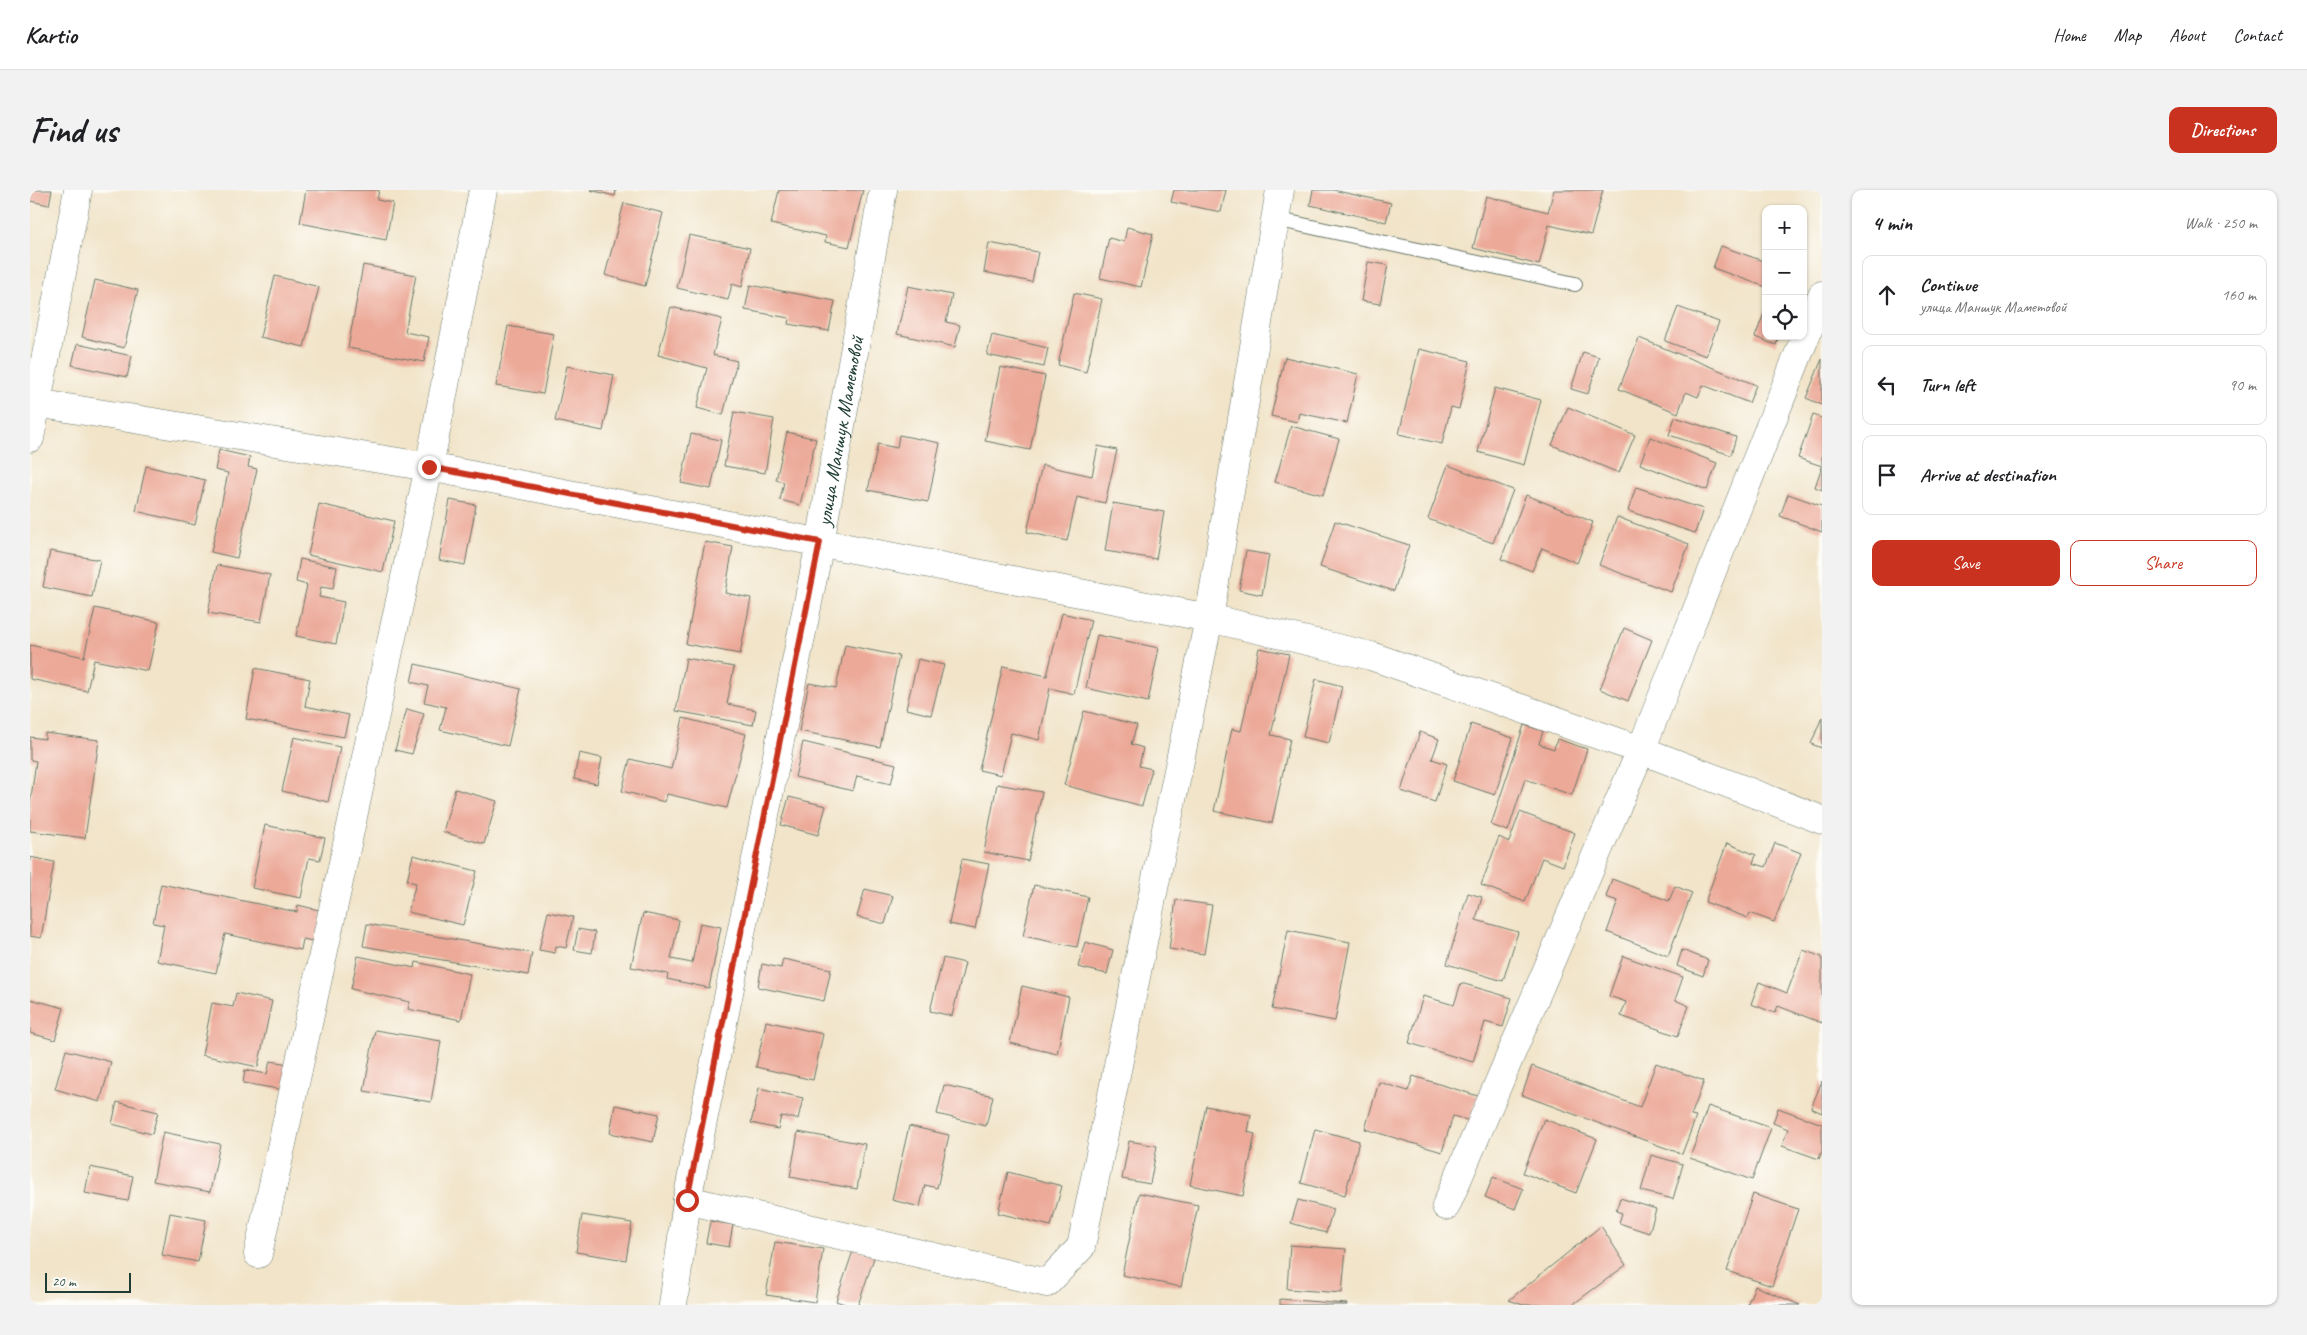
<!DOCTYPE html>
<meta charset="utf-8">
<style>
body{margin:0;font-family:Caveat,sans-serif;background:#f2f2f2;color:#202124}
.controls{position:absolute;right:15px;top:15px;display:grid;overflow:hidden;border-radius:10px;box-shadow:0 1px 4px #0004}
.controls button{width:45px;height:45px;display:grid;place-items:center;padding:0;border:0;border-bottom:1px solid #e0e0e0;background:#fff;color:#202124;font:25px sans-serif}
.scale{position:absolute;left:15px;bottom:12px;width:86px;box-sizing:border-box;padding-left:5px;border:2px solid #1f3d34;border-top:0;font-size:14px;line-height:18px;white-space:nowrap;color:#1f3d34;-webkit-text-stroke:4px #fdfcf7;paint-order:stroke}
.stop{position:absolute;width:15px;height:15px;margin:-11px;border:4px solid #c8321e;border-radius:50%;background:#fff}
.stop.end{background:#c8321e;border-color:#fff;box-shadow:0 1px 5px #0008}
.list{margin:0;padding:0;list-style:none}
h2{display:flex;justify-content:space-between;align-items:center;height:65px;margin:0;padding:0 20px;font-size:21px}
h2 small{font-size:16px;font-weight:400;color:#757577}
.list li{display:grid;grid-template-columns:32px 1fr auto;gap:15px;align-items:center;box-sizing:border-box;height:80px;margin:0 10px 10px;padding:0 10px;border:1px solid #e0e0e0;border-radius:10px}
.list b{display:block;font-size:19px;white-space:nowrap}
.list p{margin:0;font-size:16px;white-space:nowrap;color:#757577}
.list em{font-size:16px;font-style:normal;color:#757577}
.actions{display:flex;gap:10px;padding:15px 20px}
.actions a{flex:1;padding:11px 0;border:1px solid #c8321e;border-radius:10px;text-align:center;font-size:18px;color:#c8321e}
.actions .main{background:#c8321e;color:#fff}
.icon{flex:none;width:28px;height:28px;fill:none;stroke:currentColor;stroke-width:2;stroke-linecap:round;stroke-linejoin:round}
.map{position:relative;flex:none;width:1792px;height:1115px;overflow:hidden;border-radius:10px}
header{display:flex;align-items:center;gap:30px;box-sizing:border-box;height:70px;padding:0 25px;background:#fff;border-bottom:1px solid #e0e0e0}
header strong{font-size:24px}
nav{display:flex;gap:28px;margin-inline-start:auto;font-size:18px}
.intro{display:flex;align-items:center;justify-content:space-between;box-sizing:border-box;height:120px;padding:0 30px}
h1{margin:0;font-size:35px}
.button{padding:12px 22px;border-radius:10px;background:#c8321e;color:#fff;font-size:18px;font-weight:700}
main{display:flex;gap:30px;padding:0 30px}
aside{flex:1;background:#fff;border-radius:10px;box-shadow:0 1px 4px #0004}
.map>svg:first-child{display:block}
</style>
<header>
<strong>Kartio</strong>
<nav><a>Home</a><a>Map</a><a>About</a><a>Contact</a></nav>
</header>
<div class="intro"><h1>Find us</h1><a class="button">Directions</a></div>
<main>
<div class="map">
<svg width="1792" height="1115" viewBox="0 0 1792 1115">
<rect width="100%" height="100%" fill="#fdfcf7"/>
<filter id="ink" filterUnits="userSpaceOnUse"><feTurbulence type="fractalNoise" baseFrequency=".02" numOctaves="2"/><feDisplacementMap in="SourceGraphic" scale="10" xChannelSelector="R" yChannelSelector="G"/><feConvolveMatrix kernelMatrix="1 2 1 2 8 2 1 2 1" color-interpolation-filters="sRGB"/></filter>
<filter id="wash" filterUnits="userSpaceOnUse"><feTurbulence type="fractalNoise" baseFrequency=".0096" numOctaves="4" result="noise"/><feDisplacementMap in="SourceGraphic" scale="20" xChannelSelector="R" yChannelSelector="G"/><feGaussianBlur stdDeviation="1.12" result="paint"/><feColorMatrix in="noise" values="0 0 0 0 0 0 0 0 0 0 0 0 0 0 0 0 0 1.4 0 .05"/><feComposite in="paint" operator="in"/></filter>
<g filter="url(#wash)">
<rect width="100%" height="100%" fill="#f1e4c9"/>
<g id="blocks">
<g fill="#eca998">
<path d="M0,0H22L19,15L0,11Z"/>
<path d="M276,0H349L347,10L363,13L356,50L270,33Z"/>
<path d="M560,0H586L585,6Z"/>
<path d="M749,0H833L819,57L795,52L796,46L741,34Z"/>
<path d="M1144,0H1196L1191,22L1141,12Z"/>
<path d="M1283,0H1303L1361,13L1356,32L1280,15Z"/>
<path d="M1524,0H1573L1561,45L1519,35L1509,75L1443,58L1456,6L1518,22Z"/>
<path d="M594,13L633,23L615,96L575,85Z"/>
<path d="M1097,37L1123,44L1111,97L1070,88L1079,48L1094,52Z"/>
<path d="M659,45L720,58L712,97L702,94L698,110L647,98Z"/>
<path d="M959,53L1008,62L1002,92L954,82Z"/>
<path d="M1691,56L1736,72V97L1683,78Z"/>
<path d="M1338,72L1358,75L1350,114L1331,111Z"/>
<path d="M333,75L386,85L375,142L399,147L394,172L318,158Z"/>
<path d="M245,86L289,97L274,157L230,147Z"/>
<path d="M65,90L108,100L94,158L52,147Z"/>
<path d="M720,95L805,111L799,141L758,134L759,128L715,120Z"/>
<path d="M878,96L922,105L916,132L930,135L925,157L867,144Z"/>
<path d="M1044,103L1072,109L1056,182L1028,175Z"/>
<path d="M641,117L692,129L683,165L707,171L693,225L667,218L677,178L628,165Z"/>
<path d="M1648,117L1689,132L1676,166L1635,151Z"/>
<path d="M1736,118V146H1749L1746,155L1725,147Z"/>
<path d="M478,136L524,144L513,204L466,196Z"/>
<path d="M962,145L1018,158L1014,177L957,165Z"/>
<path d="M1609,148L1726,195L1719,213L1673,195L1668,207L1656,202L1648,223L1589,199Z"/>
<path d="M47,154L102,166L97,187L42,175Z"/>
<path d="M1389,159L1440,171L1429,219L1421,217L1412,254L1369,244Z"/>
<path d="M1553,162L1569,167L1558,204L1541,199Z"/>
<path d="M1255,167L1328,184L1317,233L1269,223L1267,232L1241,226Z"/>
<path d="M1792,169V215L1776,208Z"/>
<path d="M537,176L584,185L573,241L525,231Z"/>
<path d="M970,177L1015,186L1000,260L955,251Z"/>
<path d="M1465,198L1511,210L1494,275L1448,262Z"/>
<path d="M1538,217L1605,245L1589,283L1522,255Z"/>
<path d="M704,222L744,229L735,283L694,276Z"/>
<path d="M1783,225L1792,228V300L1785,297L1792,276L1768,268Z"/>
<path d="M1645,227L1706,247L1701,265L1639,245Z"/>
<path d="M1261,236L1309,249L1293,305L1245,292Z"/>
<path d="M757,242L786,249L770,315L750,310L754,292L746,290Z"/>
<path d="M661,244L691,250L681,299L651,293Z"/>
<path d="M869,245L910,253L898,312L838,300L848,254L867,258Z"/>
<path d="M1620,247L1687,273L1677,300L1610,274Z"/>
<path d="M1068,256L1087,260L1075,313L1047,307L1037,351L997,342L1012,275L1062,286Z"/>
<path d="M189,260L220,267L218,277L227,279L207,368L181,362L198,283L185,280Z"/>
<path d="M1418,275L1483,300L1463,353L1398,329Z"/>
<path d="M116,276L175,290L165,335L106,321Z"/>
<path d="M1606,297L1673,319L1665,343L1598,321Z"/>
<path d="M1758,304L1792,316V342L1750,326Z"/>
<path d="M1496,305L1563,332L1547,373L1512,358L1502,381L1471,369Z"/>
<path d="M420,310L446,315L435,375L409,370Z"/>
<path d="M1083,313L1134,322L1126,369L1075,361Z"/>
<path d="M289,314L364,331L353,382L278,365Z"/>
<path d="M1587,327L1659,354L1641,402L1569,375Z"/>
<path d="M1305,331L1379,355L1364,401L1290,377Z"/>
<path d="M675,352L703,357L695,403L721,408L710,464L656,454Z"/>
<path d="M20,361L70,370L62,407L13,397Z"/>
<path d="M1216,361L1239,365L1232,405L1209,400Z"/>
<path d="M270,369L307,377L303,399L291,397L289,407L314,412L306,454L266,446L277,395L266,392Z"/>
<path d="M187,375L240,385L231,432L178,423Z"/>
<path d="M65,418L129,432L118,481L64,470L57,501L0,489V455L54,467Z"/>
<path d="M1032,423L1061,430L1044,504L1020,498L1009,550L981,543L971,585L949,580L973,476L1017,486Z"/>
<path d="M1594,438L1622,450L1598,511L1570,499Z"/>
<path d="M1067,445L1129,458L1118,512L1056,498Z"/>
<path d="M815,455L869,466L850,557L769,541L779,493L806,498Z"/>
<path d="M1229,458L1259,464L1241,545L1260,549L1242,633L1184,621L1202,539L1211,541Z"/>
<path d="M656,468L704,477L697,514L726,520L723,535L646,521Z"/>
<path d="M888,469L914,475L901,525L876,519Z"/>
<path d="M385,474L491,499L478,556L410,540L416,517L394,512L398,496L381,492Z"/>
<path d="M225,478L280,489L275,516L319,525L314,547L216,529Z"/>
<path d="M1286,489L1312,496L1299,553L1273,547Z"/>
<path d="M377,519L394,524L382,564L365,560Z"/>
<path d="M1054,521L1107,535L1101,554L1113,558L1109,576L1122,579L1112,616L1034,595Z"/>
<path d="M1792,527V558L1781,554Z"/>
<path d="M653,528L716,544L697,618L637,604L635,612L592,601L600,569L641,579Z"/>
<path d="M1441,534L1483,548L1465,605L1423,591Z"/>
<path d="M1494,535L1513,541L1509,554L1524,559L1527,549L1557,559L1542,605L1495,589L1478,641L1461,635Z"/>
<path d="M1390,542L1409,549L1402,569L1417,574L1405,612L1371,601Z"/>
<path d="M15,543L69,550L55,648L0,641V615L6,571L0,570V547L15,549Z"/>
<path d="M264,547L310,557L298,612L252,601Z"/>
<path d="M773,552L866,574L861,594L827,586L823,601L765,587Z"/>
<path d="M549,563L572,568L567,594L544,589Z"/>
<path d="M967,594L1012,602L998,671L954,662Z"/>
<path d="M425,599L467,611L454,654L413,642Z"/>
<path d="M759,607L796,616L788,645L751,635Z"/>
<path d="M1490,622L1545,643L1533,676L1512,668L1495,712L1451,695L1469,647L1479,652Z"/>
<path d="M235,635L295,648L290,670L279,668L271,708L222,698Z"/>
<path d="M1697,653L1726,665L1723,673L1736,677L1745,653L1771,663L1744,732L1720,723L1718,728L1675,712Z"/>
<path d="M383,665L447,681L433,735L378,722L386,693L377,691Z"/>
<path d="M0,667L24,672L11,748L0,746Z"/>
<path d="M932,669L959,674L945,739L919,734Z"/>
<path d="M1582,689L1639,711L1645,696L1662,703L1638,766L1577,742L1588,711L1576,707Z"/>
<path d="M131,694L267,722L268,715L293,721L286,752L273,749L271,760L195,744L186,783L127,771L134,735L123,733Z"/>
<path d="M1004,695L1058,707L1047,757L993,746Z"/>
<path d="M835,699L863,706L855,734L827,727Z"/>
<path d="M1438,703L1452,707L1446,730L1488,742L1473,791L1417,774Z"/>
<path d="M1146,710L1182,715L1174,764L1139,759Z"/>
<path d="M518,722L543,727L536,758L526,756L525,763L509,760Z"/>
<path d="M613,723L649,730L641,769L662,773L670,733L691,737L679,798L637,789L638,784L601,777Z"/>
<path d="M337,734L502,763L498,785L333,756Z"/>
<path d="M548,739L565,742L562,763L544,760Z"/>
<path d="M1258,740L1320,752L1305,831L1242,819Z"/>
<path d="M1055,752L1083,760L1077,784L1048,777Z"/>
<path d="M1652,760L1678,770L1673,786L1647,776Z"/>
<path d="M1773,760L1792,767V833L1748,816L1745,823L1721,814L1729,792L1757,803Z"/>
<path d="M328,766L385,778L386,772L440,784L431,830L378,819L380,812L321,799Z"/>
<path d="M1593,766L1653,787L1645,810L1659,816L1648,846L1591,826L1596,812L1579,806Z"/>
<path d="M913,768L935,773L922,826L900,821Z"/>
<path d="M753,769L801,779L794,811L728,797L732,774L751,778Z"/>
<path d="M1431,793L1482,808L1473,837L1455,832L1443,872L1379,853L1393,806L1424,815Z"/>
<path d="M992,796L1039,807L1027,864L980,853Z"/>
<path d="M206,803L242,811L228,877L172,865L182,813L203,817Z"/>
<path d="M0,809L34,818L25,850L0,843Z"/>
<path d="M736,831L793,844L783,890L726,877Z"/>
<path d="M345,840L411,851L401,912L334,901Z"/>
<path d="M36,860L81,872L70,912L25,899Z"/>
<path d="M240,871L259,874L254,900L213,893L215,880L237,884Z"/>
<path d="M1626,873L1674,891L1661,926L1666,927L1652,964L1492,905L1502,876L1610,917Z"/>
<path d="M1383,886L1448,906L1440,931L1423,926L1412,962L1335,939L1349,892L1378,901Z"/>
<path d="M1792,891V923L1781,918Z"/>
<path d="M914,895L963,906L956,936L907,924Z"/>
<path d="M729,898L773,908L768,929L751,926L748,939L721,933Z"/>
<path d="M87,912L128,922L122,944L82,934Z"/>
<path d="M585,915L629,924L623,952L580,943Z"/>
<path d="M1176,916L1221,925L1218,942L1225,944L1213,1006L1160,995Z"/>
<path d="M1678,916L1741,938L1722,990L1660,968Z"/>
<path d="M1748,918L1792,934V961L1789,969L1752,956L1758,939L1743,933Z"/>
<path d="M1514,929L1567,949L1546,1003L1493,983Z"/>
<path d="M879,936L919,945L907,998L895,995L890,1017L862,1010Z"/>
<path d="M1285,939L1329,951L1315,1005L1271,993Z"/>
<path d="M133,942L190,954L180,1002L123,991Z"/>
<path d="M768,942L835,954L827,999L760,987Z"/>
<path d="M1099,951L1127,956L1120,994L1092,989Z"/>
<path d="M1621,965L1653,974L1643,1009L1611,1001Z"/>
<path d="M60,977L103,986L98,1011L55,1003Z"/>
<path d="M978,982L1032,996L1021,1036L968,1023Z"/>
<path d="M1463,987L1493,999L1485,1019L1455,1007Z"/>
<path d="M1109,1003L1168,1015L1151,1097L1092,1085Z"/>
<path d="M1723,1004L1768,1019L1742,1096L1697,1081Z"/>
<path d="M1590,1008L1626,1019L1619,1043L1589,1033L1592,1023L1586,1021Z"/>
<path d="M1268,1010L1303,1019L1296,1043L1261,1033Z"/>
<path d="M140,1023L176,1030L168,1072L132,1065Z"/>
<path d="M552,1025L602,1033L596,1070L546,1062Z"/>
<path d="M680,1031L703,1035L699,1057L676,1053Z"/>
<path d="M1571,1036L1596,1075L1542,1115H1493L1479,1110Z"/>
<path d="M745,1052L793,1059L785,1112L736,1105Z"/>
<path d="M1260,1055L1316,1059L1312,1103L1257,1099Z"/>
<path d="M824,1058L845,1065L828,1115H817L806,1111Z"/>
<path d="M1725,1096L1770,1115H1717Z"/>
<path d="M1250,1109L1317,1114V1115H1250Z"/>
</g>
</g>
</g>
<g filter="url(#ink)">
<use href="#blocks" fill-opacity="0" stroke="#687768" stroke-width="1"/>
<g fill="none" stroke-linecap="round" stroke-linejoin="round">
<defs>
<path id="lane" d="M1245,29L1545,94"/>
<g id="street">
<path d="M0,212L399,277L1179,428L1341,466L1611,560L1792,630"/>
<path d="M0,248L48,0"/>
<path d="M657,1010L1017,1093L1051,1057L1179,428L1250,0"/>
<path d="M1416,1016L1611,560L1792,105"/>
<path d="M228,1064L399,277L453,0"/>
<path id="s1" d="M643,1115L657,1010L790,353L853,0"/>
</g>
</defs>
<use href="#lane" stroke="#687768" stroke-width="16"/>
<use href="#street" stroke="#687768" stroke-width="29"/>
<use href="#lane" stroke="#fff" stroke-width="14"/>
<use href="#street" stroke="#fff" stroke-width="28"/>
</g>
</g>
<g fill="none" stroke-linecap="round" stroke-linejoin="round" filter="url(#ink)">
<path stroke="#c8321e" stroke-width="6" d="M399,277L790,352L657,1010"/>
</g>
<g text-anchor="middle" stroke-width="4" stroke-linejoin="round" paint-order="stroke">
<g font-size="21" fill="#1f3d34" stroke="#fdfcf7">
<text dy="7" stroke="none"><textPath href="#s1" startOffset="890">улица Маншук Маметовой</textPath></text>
</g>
</g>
</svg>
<div class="controls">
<button>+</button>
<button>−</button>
<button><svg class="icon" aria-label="locate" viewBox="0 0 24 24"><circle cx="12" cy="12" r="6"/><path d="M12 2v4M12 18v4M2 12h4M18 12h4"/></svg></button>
</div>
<div class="scale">20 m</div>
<div class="stop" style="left:657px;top:1010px"></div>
<div class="stop end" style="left:399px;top:277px"></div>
</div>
<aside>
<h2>4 min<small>Walk · 250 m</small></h2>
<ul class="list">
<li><svg class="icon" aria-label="ahead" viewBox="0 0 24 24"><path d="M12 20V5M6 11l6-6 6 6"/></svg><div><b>Continue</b><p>улица Маншук Маметовой</p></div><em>160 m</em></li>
<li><svg class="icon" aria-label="left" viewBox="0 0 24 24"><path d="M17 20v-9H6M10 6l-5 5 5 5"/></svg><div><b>Turn left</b></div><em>90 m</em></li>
<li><svg class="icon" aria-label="arrive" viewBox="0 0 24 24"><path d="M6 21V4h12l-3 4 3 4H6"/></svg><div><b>Arrive at destination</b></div></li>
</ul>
<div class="actions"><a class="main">Save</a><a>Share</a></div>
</aside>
</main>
